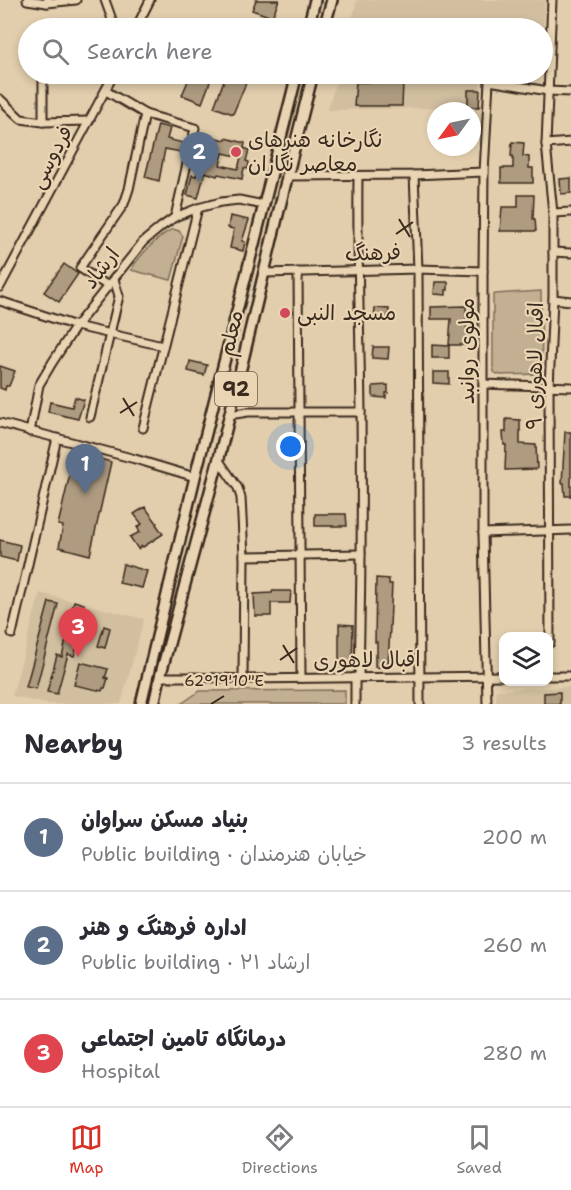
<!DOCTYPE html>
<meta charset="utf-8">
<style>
body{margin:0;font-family:"Shantell Sans","Playpen Sans Arabic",sans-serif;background:#f7f7f7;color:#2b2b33}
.controls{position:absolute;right:18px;bottom:18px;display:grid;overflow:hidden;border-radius:12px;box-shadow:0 3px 9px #0003}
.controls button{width:54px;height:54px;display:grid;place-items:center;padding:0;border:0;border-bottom:2px solid #e1e1e2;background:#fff;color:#2b2b33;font:30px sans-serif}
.compass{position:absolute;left:427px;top:102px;width:54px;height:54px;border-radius:50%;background:#fff;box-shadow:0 3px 9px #0003;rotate:237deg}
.you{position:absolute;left:291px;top:447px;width:21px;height:21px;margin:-15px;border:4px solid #fff;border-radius:50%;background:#1a73e8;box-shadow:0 0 0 9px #1a73e833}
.badge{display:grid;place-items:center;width:39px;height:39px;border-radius:50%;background:#d93025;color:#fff;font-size:20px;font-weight:700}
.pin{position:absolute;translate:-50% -50px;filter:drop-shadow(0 2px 3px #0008)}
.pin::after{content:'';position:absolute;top:32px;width:21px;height:18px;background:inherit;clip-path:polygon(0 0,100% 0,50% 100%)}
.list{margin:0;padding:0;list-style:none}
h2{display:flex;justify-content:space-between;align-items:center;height:78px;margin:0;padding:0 24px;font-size:26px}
h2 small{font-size:20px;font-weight:400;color:#7c7c81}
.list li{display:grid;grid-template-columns:39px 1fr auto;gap:18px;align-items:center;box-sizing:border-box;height:108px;padding:0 24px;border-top:2px solid #e1e1e2}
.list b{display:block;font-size:22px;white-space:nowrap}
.list p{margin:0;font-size:20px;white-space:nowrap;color:#7c7c81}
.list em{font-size:20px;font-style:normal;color:#7c7c81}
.icon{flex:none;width:33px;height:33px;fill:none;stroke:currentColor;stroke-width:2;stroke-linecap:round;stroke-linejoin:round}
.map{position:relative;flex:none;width:571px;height:704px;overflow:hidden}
.search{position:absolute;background:#fff;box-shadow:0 3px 9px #0003;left:18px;right:18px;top:18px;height:66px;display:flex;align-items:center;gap:15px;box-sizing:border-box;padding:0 21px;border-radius:33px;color:#7c7c81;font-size:22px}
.sheet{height:402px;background:#fff}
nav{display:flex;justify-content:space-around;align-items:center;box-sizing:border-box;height:84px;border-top:2px solid #e1e1e2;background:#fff;font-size:16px;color:#7c7c81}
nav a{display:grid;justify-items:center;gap:3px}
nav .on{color:#d93025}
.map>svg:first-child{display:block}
</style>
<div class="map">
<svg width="571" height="704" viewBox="0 0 571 704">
<rect width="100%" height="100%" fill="#e2cead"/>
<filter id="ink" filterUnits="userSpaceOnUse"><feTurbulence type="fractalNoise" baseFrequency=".0167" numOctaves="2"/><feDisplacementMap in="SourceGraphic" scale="12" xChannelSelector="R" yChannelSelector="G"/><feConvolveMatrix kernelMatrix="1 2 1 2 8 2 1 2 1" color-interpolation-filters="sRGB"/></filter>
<g filter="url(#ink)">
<g fill="#d2bfa0">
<path d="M357,0H545L543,41L542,28H350Z"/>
<path d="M339,74H481L479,107L327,110Z"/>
<path d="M40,593L144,619L121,704H46L12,696Z"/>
<path d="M571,687V704H496V690Z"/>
</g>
<g fill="#c3b093" stroke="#7f6d58" stroke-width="1.5">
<path d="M173,229L179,231L183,236L171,280L131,270C138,257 160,234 173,229Z"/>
<path d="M541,291L542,374L500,375L495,373L493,370V296L495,294Z"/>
<path d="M345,690V704H181L200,691Z"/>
</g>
<g fill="#ae9b80" stroke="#3b2a1e" stroke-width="1.5" fill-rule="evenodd">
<path d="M256,0H279L272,17L252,10Z"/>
<path d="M191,74H213L202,103L182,95Z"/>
<path d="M226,75L246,83L233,114L214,107Z"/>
<path d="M356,82L403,83L402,106H354Z"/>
<path d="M468,90H480L479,107H468Z"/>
<path d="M158,125L170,128L167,139L183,143L180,152L165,149L159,181L145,177Z"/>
<path d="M207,136L226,140V138L245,143L244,148L249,150L246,161L249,162L248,169L244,168L242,179L218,174L217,176L205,172L198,198L187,195L192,175L196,176ZM223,153L241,157L238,169L220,165Z"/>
<path d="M512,142L524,143L523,156L529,157V168H533V183H501V168H513V156H511Z"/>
<path d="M571,178V193L561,194L560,179Z"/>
<path d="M518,195H534L533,219H535L536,231H500L502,207H518Z"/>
<path d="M230,216L249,220L242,241L245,242L243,251L230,248L234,229L228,228Z"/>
<path d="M64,264L78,274L59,302L44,292Z"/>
<path d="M435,282H448V290H446V295L434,294Z"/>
<path d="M466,306L467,345H449L451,319H431V307Z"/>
<path d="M375,308L389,309L388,320H374Z"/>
<path d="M432,345L449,346V358H432Z"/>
<path d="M373,347H389L388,359L372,358Z"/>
<path d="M190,361L207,365L204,375L188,371Z"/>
<path d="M0,366L15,371L9,386H6L5,390L0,388Z"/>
<path d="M433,372H449V384L433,383Z"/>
<path d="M388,385V393H386V398L373,397V386Z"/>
<path d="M75,397L84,400L78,419L48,412L50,402L72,407Z"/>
<path d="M506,419L520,420V444L536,445L537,469L505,470L506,445H504L503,432H506Z"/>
<path d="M565,432H571V496H565L564,483H562Z"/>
<path d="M75,452L111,462L90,555L59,547L63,526L58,525Z"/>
<path d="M145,507L157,523L156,524L163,534L143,547L142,546L138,549L130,537L140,532L137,527L142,524L134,514Z"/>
<path d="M315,514H346L347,526H315Z"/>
<path d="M0,540L20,545L17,561L0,557Z"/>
<path d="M123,564L147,571L142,588L119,583Z"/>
<path d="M376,578L389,579V584H392L388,668L375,667V655L377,656V642H375Z"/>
<path d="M272,591H291L290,603H271V616H255L254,594L272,593Z"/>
<path d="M74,601L84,604L81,619L70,616Z"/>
<path d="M49,602L58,604L36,689L26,687Z"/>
<path d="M339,624L353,625L352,667H339Z"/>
<path d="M104,626L110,628L105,648L98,646Z"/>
<path d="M66,640L78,643L74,656L68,654L57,694L47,692L57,655L62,657Z"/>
<path d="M80,662L108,669L105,678H108L105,688H103L102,691L74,685Z"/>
<path d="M560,692V704H544V693Z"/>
</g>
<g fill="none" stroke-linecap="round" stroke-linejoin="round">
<defs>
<g id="minor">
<path d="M27,0L47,3L48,0"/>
<path d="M105,0L115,28"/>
<path d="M47,3L76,0"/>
<path d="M136,28L150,0"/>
<path d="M43,74V122"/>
<path d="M106,91L145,114L195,128L175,217"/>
<path d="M0,99L21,119L43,122L89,121"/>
<path d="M546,144L571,142"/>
<path d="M414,175L418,269L420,704"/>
<path d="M286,176L414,175L484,172"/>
<path d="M358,176C357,255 360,334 361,413C362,501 361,589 359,677"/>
<path d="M553,213L571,212"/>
<path d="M553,252L571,253"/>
<path d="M298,272L301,678"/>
<path d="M264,273L418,269L483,271"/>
<path d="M108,286L80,268L124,204L129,189L145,114"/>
<path d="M0,287L114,74"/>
<path d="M553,299L571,301"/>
<path d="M0,301L76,326L163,346"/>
<path d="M483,384L571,387"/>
<path d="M229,415L248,412H361"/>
<path d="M90,417L119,296L114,279"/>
<path d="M0,423L135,459L195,477"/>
<path d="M143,428L198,208"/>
<path d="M30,432L39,385L52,363L76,326L143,242L161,227L175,217L198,208L221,202L239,200L264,205"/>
<path d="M218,459L238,488L241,498L244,556L243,679"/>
<path d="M483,533L571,530"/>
<path d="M244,556L361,554"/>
<path d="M12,634L57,438"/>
<path d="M550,643L549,387L553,299V213L546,144L552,0"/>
<path d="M548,676H571"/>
<path d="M160,677H194L243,679L504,676"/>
<path d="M355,677V704"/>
<path d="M487,704L483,533V271L484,172L489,81L548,91L571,92"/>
</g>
<g id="major">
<path d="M308,28L315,0"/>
<path d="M324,28L332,0"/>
<path d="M141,704L195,477L297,74"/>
<path d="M154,704L160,677C179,604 200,531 219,458C251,330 280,201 313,74"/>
</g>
</defs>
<use href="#minor" stroke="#3b2a1e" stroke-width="11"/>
<use href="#major" stroke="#3b2a1e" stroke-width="14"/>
<use href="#minor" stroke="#e9d5b3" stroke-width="7"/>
<use href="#major" stroke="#e9d5b3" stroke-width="9"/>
</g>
</g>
<path fill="none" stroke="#3b2a1e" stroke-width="2" d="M399,219L410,237M396,234L413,222M123,398L134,416M120,413L137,402M283,645L294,663M280,660L297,648M211,704L224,696"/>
<g fill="#d1495b" stroke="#e9d5b3" stroke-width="2">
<circle cx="236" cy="152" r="6"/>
<circle cx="285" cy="313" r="6"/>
</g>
<g text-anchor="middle" stroke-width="4.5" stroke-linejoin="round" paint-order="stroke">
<rect fill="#e9d5b3" stroke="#6f5d4b" stroke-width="1.5" x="215" y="372" width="42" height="34" rx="4.5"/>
<g font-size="20" font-weight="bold" fill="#3b2a1e">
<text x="236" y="396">92</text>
</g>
<g font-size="21" fill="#3b2a1e" stroke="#e9d5b3" text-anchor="start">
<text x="248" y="147">نگارخانه هنرهای<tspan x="248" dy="24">معاصر نگاران</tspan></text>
<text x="297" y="320">مسجد النبی</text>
</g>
<g font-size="21" fill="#3b2a1e" stroke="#e9d5b3">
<text transform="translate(51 157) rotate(-62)" y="7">فردوسی</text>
<text transform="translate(373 253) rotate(-2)" y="7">فرهنگ</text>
<text transform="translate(101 268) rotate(-52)" y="7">ارشاد</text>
<text transform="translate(231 333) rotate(-76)" y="7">معلم</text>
<text transform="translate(467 351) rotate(-90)" y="7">مولوی روانبد</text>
<text transform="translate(535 366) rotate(-89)" y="7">اقبال لاهوری ۹</text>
<text transform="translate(367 660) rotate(-1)" y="7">اقبال لاهوری</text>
</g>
</g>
<g font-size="15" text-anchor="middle" fill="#3b2a1e" stroke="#e9d5b3" stroke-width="4.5" stroke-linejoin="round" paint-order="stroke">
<text x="224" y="686">62°19'10"E</text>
</g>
</svg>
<div class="controls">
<button><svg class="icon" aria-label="layers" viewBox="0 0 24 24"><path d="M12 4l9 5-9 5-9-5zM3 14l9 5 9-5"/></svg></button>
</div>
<svg class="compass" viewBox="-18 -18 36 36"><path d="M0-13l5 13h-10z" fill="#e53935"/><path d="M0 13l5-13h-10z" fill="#7c7c81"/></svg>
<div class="you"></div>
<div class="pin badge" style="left:85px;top:494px;background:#5c6f8a">1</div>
<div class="pin badge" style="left:199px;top:182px;background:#5c6f8a">2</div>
<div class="pin badge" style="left:78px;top:657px;background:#e0444e">3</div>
<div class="search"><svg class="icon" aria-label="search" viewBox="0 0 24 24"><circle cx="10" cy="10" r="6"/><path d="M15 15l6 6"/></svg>Search here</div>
</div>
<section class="sheet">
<h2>Nearby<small>3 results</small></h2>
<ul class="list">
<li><span class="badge" style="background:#5c6f8a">1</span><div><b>بنیاد مسکن سراوان</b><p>Public building · خیابان هنرمندان</p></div><em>200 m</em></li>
<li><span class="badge" style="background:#5c6f8a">2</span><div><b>اداره فرهنگ و هنر</b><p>Public building · ارشاد ۲۱</p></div><em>260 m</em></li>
<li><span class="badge" style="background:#e0444e">3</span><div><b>درمانگاه تامین اجتماعی</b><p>Hospital</p></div><em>280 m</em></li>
</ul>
</section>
<nav>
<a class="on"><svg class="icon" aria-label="map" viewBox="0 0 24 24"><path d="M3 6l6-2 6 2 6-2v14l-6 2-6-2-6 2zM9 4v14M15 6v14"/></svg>Map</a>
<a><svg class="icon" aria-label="directions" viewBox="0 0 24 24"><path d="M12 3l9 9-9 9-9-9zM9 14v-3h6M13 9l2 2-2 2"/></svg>Directions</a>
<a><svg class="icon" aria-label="saved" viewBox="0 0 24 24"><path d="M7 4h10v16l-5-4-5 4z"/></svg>Saved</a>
</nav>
